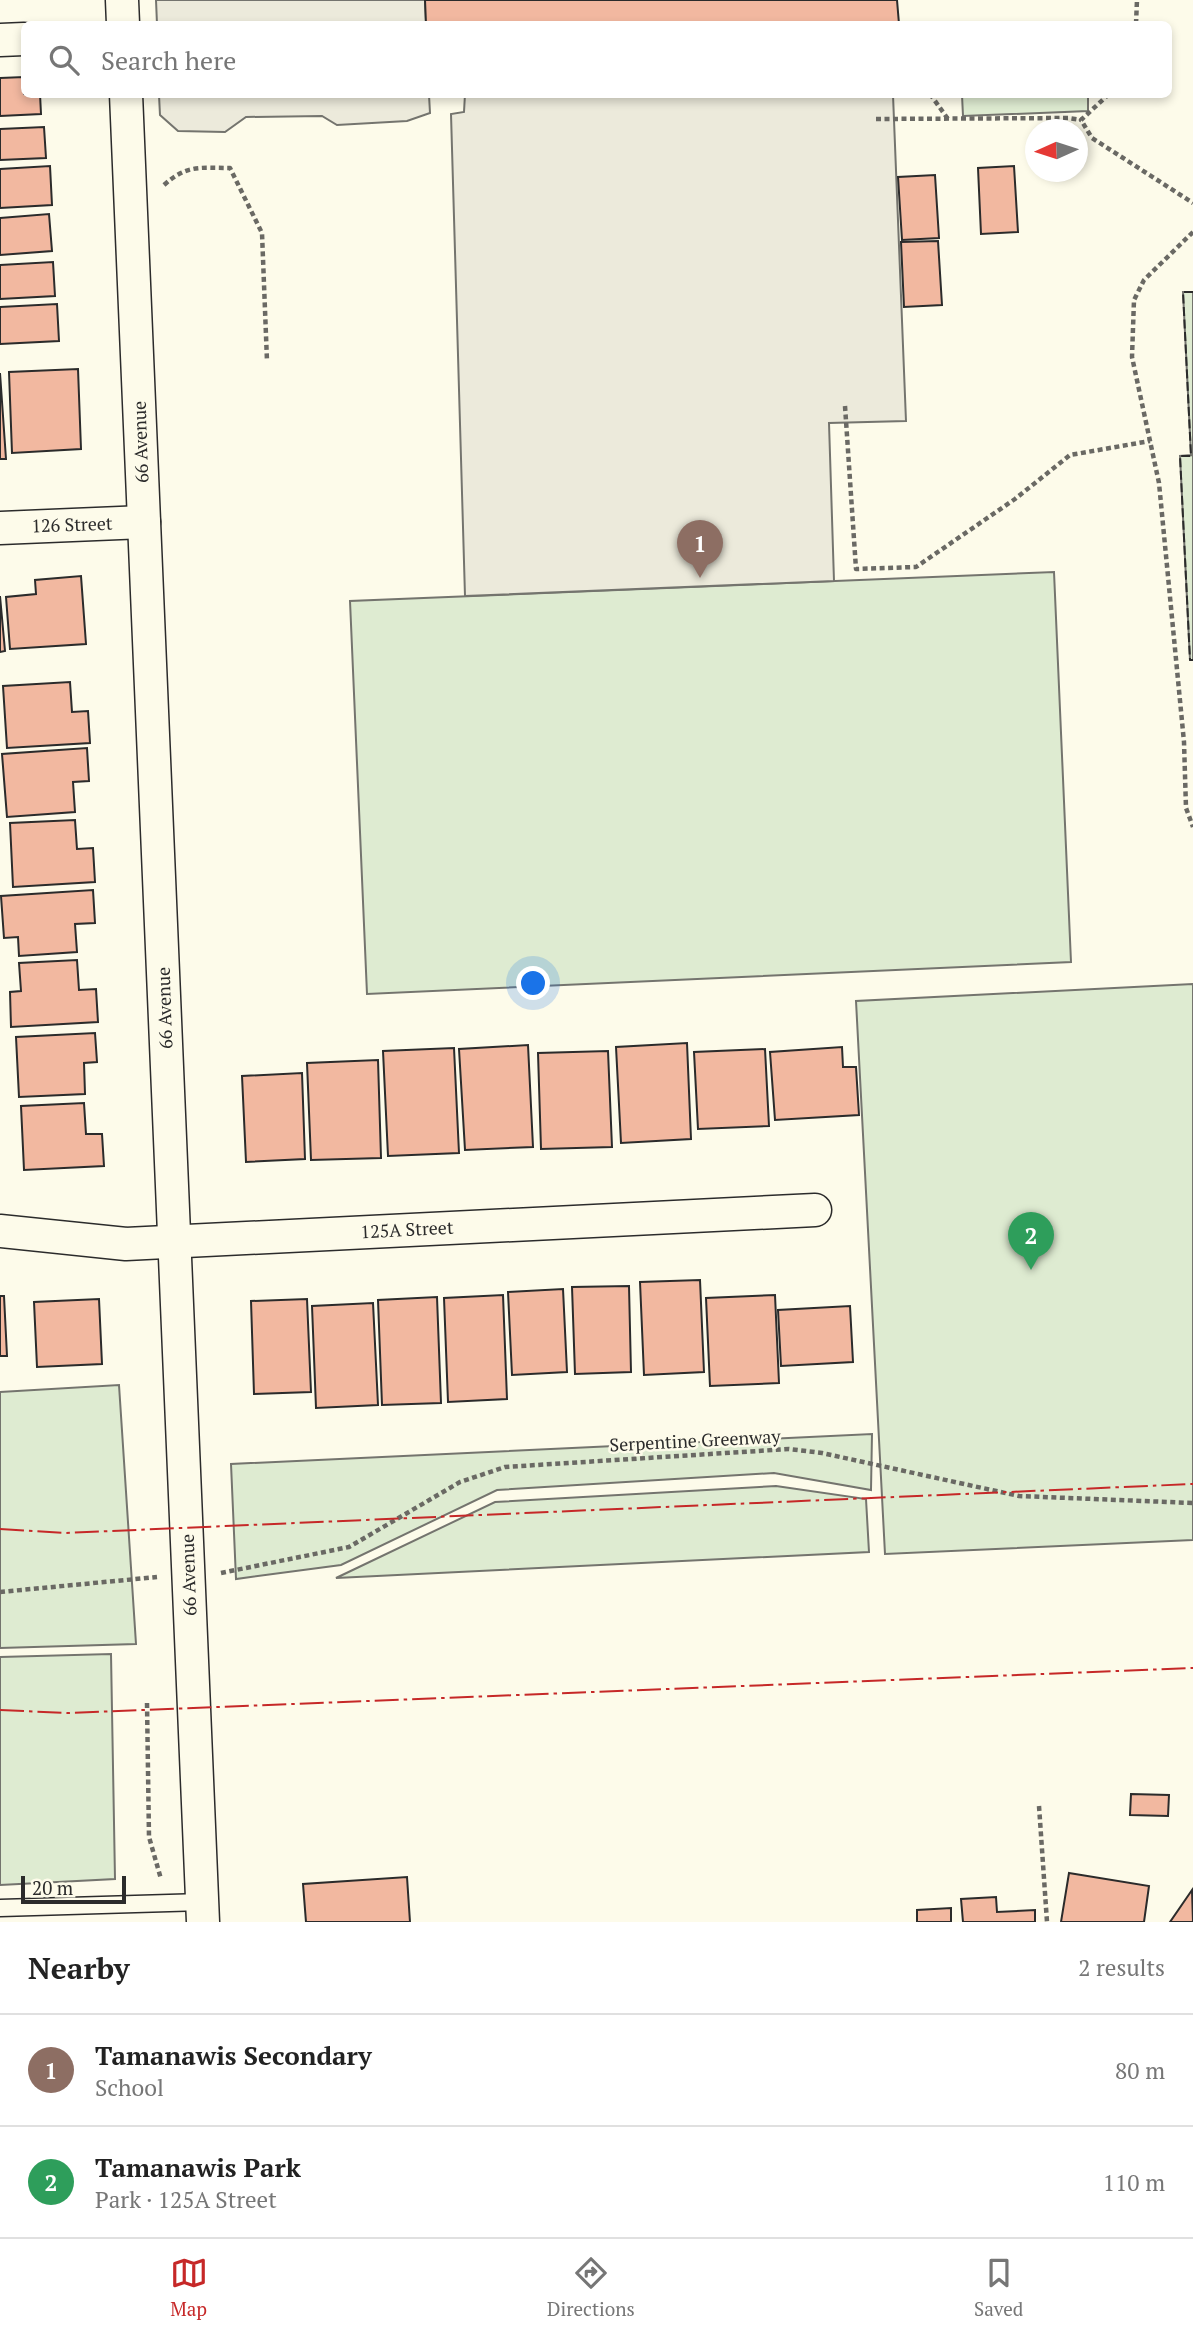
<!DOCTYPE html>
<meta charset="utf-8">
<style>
body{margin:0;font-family:"PT Serif",serif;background:#f6f6f6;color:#222}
.compass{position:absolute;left:1025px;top:119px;width:63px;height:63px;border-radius:50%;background:#fff;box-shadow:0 4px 10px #0003;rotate:267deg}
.scale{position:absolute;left:21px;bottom:18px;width:105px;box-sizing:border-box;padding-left:7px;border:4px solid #2b2b2b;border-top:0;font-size:19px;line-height:24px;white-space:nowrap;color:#2b2b2b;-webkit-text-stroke:5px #fdfbea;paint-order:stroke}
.you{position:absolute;left:534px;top:984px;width:24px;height:24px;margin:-18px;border:5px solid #fff;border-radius:50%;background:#1a73e8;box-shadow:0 0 0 10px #1a73e833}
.badge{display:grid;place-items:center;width:46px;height:46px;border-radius:50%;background:#c62828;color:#fff;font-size:23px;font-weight:700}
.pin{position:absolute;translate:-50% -58px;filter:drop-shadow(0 2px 4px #0008)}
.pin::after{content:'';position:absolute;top:37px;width:24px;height:21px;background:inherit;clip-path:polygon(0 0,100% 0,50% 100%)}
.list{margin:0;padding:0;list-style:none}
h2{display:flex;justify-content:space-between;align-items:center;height:91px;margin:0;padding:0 28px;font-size:30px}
h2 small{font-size:23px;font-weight:400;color:#767676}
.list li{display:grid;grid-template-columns:46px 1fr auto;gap:21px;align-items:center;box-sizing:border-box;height:112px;padding:0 28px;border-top:2px solid #e0e0e0}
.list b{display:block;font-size:26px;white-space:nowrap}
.list p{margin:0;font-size:23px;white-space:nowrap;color:#767676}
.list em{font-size:23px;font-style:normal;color:#767676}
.icon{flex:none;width:38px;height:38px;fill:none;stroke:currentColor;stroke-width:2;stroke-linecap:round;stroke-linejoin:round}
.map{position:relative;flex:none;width:1193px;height:1922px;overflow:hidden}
.search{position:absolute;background:#fff;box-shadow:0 4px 10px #0003;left:21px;right:21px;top:21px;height:77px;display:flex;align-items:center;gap:18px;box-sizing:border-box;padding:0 24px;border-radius:10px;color:#767676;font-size:26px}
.sheet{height:315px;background:#fff}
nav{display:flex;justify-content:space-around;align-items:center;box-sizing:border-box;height:98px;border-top:2px solid #e0e0e0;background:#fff;font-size:19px;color:#767676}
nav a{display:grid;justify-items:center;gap:4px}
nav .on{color:#c62828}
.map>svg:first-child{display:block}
</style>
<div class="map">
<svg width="1193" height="1922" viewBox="0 0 1193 1922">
<rect width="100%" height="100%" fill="#fdfbea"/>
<g fill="#deebd1" stroke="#74746e" stroke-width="2">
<path d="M962,95H1088V111L963,116Z"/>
<path d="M1183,292H1193V660H1190L1180,456L1191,455Z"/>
<path d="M1054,572L1071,962L367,994L350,601Z"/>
<path d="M1193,984V1540L885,1554L856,1001Z"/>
<path d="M119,1385L136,1644L0,1648V1392Z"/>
<path d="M872,1434L871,1490L774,1473L497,1490L341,1565L236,1579L231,1464Z"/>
<path d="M776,1486L866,1499L869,1552L336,1578L495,1502Z"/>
<path d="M111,1654L115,1879L0,1885V1657Z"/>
</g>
<g fill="#eceadb" stroke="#74746e" stroke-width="2">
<path d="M156,0H425L426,24H157Z"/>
<path d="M465,94L893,95L906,421L829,423L834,581L465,596L451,114L464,112Z"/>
<path d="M159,95H429L430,113L407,121L337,125L322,116L246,117L225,132L178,131L160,115Z"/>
</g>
<g fill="#f2b8a0" stroke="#2b2b2b" stroke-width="2">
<path d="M425,0H897L899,24H426Z"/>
<path d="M24,77V94H40L41,114L0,116V78Z"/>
<path d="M44,127L46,158L0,160V129Z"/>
<path d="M50,166L52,205L0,208V169Z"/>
<path d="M1014,166L1018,232L981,234L978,168Z"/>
<path d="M935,175L939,238L902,240L898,177Z"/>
<path d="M49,214L52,251L0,255V218Z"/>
<path d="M938,241L942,305L904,307L901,242Z"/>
<path d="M53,262L55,296L0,299V265Z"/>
<path d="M57,304L59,341L0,344V307Z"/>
<path d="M78,369L81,449L12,453L9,372Z"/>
<path d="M0,373L6,459H0Z"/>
<path d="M81,576L86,644L10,649L6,597L36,594L35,580Z"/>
<path d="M0,596L5,651L0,652Z"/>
<path d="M70,682L72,712L88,711L90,743L7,748L3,686Z"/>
<path d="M87,748L89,781L73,782L75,812L7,817L2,754Z"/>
<path d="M75,820L77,849L93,848L95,882L13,887L10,823Z"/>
<path d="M93,890L95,923L75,924L77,952L19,956L18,937L4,938L1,896Z"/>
<path d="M77,960L79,990L96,989L98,1022L11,1027L10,992L21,991L19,963Z"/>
<path d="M95,1033L97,1062L84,1063L85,1094L19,1097L16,1037Z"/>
<path d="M687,1043L691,1139L621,1143L616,1047Z"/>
<path d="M528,1045L533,1147L465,1150L459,1049Z"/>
<path d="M842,1047L843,1067H856L859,1115L775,1120L770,1052Z"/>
<path d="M454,1048L459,1153L388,1156L383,1051Z"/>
<path d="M765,1049L769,1126L698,1129L694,1052Z"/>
<path d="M608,1051L612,1147L541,1149L538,1053Z"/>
<path d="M378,1060L381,1158L311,1160L307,1063Z"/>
<path d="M302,1073L305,1159L246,1162L242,1076Z"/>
<path d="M84,1103L86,1134H102L104,1166L24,1170L21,1106Z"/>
<path d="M700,1280L704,1372L644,1375L640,1282Z"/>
<path d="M629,1286L631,1372L575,1374L572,1287Z"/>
<path d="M563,1289L567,1372L512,1375L508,1292Z"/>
<path d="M503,1295L507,1399L448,1402L444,1298Z"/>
<path d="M775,1295L779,1383L710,1386L706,1298Z"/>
<path d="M0,1296H4L7,1356H0Z"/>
<path d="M437,1297L441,1403L382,1405L378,1300Z"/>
<path d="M99,1299L102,1364L37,1367L34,1302Z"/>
<path d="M307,1299L311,1392L254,1394L251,1301Z"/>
<path d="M373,1303L378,1405L316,1408L312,1306Z"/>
<path d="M850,1306L853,1362L781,1366L778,1310Z"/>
<path d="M1131,1794L1169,1795L1168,1816L1130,1815Z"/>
<path d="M1069,1873L1149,1886L1144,1922H1061Z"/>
<path d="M407,1877L410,1922H306L303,1884Z"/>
<path d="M1192,1890L1193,1922H1170Z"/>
<path d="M996,1897L997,1912L1035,1910V1922H963L961,1899Z"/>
<path d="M951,1908V1922H917V1910Z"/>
</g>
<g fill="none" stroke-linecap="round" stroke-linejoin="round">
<defs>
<path id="service" d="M0,1908L203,1902"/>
<g id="minor">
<path d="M122,0L123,24"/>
<path d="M0,40L24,39"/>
<path d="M126,94L203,1922"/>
<path d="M0,528L144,522"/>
<path d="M0,1231L126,1244L815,1210"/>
</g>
</defs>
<use href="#service" stroke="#2b2b2b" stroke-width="19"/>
<use href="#minor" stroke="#2b2b2b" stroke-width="35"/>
<g stroke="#6a6964" stroke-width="4.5" stroke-dasharray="5 3.5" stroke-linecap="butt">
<path d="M1136,24L1137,0"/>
<path d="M930,94L948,119"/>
<path d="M1109,94L1081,120L1092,138L1193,203"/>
<path d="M876,119L1068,118L1081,120"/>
<path d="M164,185C187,164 201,168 230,168L262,233L267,361"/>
<path d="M1193,232L1144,280L1134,300L1132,357L1159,483L1184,742L1186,808L1193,827"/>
<path d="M845,406L856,569L916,567L1015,499L1070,455L1150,441"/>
<path d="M221,1573L349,1547L460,1482L505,1467L789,1449L822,1453L1019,1496L1193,1503"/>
<path d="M0,1592L157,1577"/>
<path d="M147,1703L149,1837L161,1879"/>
<path d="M1039,1806L1047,1922"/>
</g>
<use href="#service" stroke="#fdfbea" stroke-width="16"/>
<use href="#minor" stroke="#fdfbea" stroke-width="32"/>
<path stroke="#2b2b2b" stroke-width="2" stroke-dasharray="9 3.5" stroke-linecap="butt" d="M1193,292H1183L1191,456H1180L1190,660H1193"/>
<g stroke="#c62828" stroke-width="2" stroke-dasharray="24 5 3.5 5" stroke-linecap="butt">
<path d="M0,1529L65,1533L1193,1484"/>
<path d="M0,1710L68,1713L1193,1668"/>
</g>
</g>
<g text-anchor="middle" stroke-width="5" stroke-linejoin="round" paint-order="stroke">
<g font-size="18" fill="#2b2b2b" stroke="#fdfbea">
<text transform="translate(141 442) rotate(-92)" y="6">66 Avenue</text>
<text transform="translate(72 525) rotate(-2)" y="6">126 Street</text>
<text transform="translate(165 1008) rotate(-92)" y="6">66 Avenue</text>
<text transform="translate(407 1230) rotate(-3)" y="6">125A Street</text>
<text transform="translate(695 1441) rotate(-3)" y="6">Serpentine Greenway</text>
<text transform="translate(189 1575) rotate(-92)" y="6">66 Avenue</text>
</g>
</g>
</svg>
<svg class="compass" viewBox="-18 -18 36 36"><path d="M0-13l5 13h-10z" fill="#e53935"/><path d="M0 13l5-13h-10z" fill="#767676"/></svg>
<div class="scale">20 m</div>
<div class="you"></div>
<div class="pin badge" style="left:700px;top:578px;background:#8d6e63">1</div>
<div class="pin badge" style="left:1031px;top:1270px;background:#2e9e5b">2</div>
<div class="search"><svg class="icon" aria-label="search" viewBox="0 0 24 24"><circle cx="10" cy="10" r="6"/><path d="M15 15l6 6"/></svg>Search here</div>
</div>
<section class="sheet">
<h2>Nearby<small>2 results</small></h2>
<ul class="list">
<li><span class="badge" style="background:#8d6e63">1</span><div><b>Tamanawis Secondary</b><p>School</p></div><em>80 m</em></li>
<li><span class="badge" style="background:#2e9e5b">2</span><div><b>Tamanawis Park</b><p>Park · 125A Street</p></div><em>110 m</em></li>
</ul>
</section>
<nav>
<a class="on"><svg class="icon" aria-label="map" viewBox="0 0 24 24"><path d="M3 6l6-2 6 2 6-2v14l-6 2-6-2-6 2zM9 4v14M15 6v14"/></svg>Map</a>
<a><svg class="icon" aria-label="directions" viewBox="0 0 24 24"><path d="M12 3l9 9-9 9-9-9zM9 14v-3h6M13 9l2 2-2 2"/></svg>Directions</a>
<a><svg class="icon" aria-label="saved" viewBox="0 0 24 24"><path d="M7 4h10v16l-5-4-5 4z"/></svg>Saved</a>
</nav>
